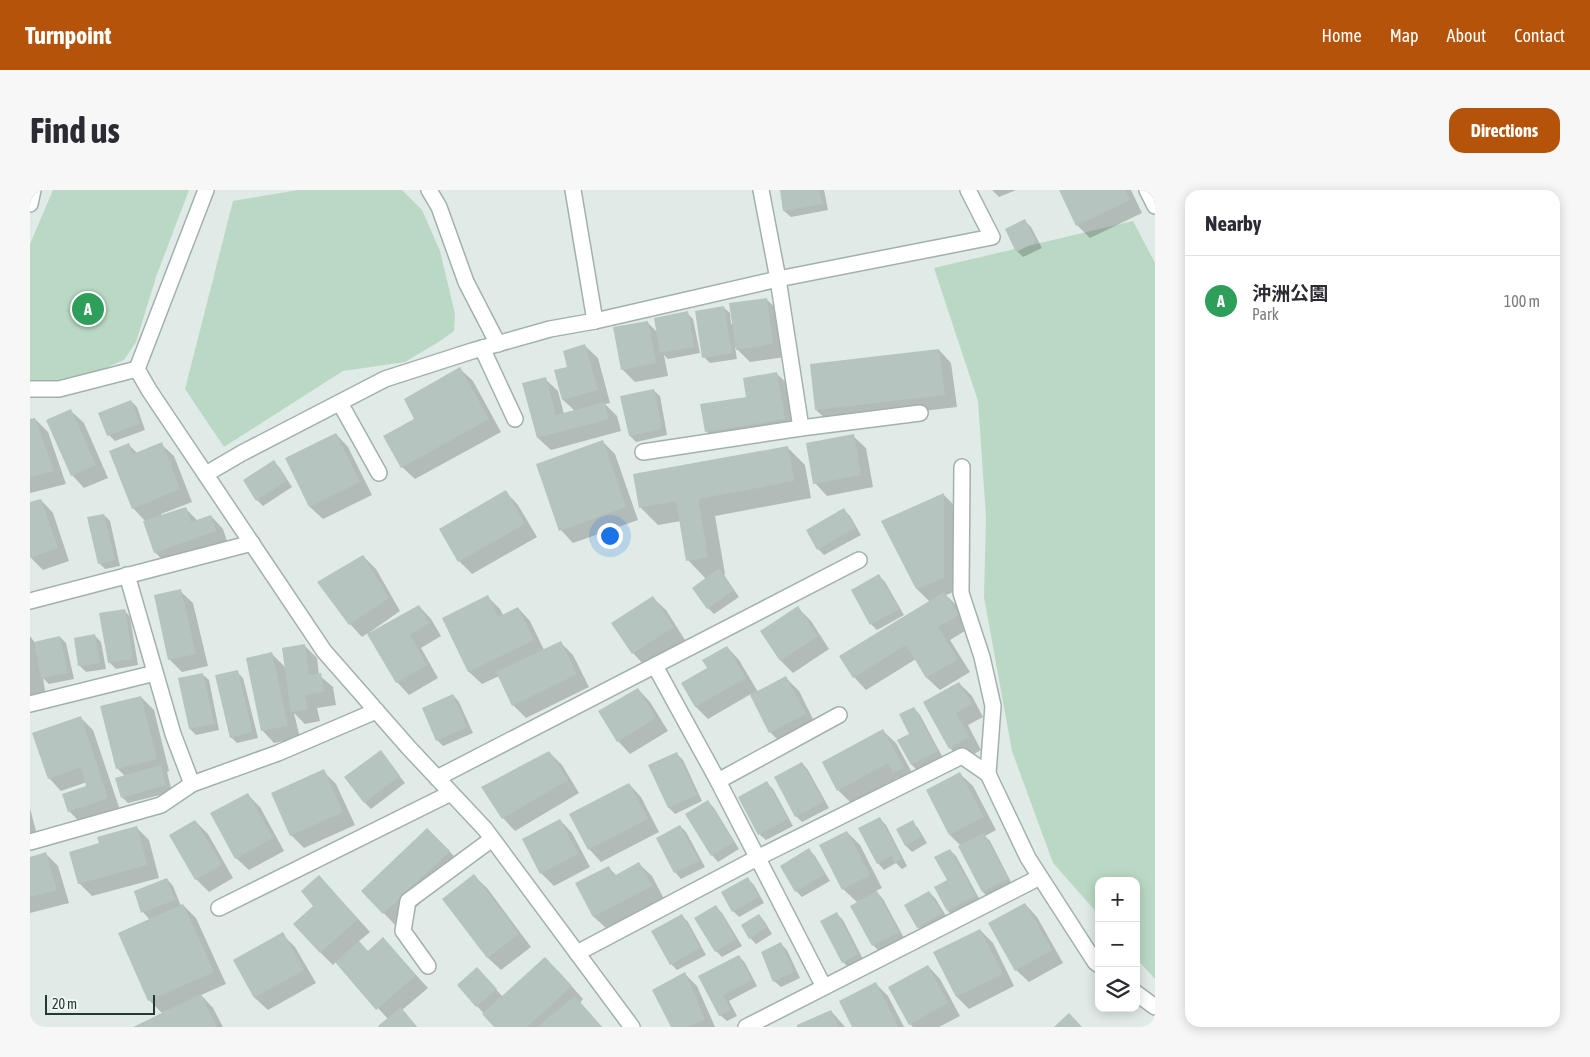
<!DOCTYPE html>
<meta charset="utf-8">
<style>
body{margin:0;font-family:"Asap Condensed","Noto Sans JP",sans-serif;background:#f7f7f7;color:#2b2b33}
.controls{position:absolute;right:15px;bottom:15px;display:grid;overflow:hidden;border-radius:10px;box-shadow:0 2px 12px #0003}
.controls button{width:45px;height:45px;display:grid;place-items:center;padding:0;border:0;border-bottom:1px solid #e1e1e2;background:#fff;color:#2b2b33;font:25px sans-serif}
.scale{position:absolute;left:15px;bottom:12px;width:110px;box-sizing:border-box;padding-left:5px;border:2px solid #223934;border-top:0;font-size:14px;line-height:18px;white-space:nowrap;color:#223934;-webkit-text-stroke:4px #f0f7f4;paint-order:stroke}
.you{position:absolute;left:579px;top:345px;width:18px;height:18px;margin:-12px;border:4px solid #fff;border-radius:50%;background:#1a73e8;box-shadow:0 0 0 8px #1a73e833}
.badge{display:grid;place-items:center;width:32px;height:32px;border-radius:50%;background:#b45309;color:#fff;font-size:16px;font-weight:700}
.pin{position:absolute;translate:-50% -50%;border:2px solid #fff;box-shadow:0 1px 5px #0006}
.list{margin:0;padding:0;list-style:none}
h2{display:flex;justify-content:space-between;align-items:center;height:65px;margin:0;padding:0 20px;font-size:21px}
h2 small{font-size:16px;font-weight:400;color:#7c7c81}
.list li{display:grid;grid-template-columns:32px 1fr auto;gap:15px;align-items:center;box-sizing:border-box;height:90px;padding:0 20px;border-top:1px solid #e1e1e2}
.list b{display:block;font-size:19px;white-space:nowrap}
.list p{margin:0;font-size:16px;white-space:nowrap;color:#7c7c81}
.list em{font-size:16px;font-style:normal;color:#7c7c81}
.icon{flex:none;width:28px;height:28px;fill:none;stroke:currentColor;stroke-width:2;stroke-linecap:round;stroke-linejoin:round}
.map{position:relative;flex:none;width:1125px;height:837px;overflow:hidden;border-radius:15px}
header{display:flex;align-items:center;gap:30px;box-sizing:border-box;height:70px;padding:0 25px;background:#b45309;color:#fff}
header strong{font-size:24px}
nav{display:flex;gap:28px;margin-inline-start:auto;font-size:18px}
.intro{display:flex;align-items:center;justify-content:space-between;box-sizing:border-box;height:120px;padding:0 30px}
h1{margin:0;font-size:35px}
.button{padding:12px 22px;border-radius:15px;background:#b45309;color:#fff;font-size:18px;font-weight:700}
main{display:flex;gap:30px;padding:0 30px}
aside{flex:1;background:#fff;border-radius:15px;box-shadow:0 2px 12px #0003}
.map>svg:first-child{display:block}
</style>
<header>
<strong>Turnpoint</strong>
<nav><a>Home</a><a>Map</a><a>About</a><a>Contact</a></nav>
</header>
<div class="intro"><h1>Find us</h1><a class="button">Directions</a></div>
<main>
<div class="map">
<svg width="1125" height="837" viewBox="0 0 1125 837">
<rect width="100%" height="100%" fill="#e0eae6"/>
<g fill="#bad9c4">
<path d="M23,0H159L126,87L106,152L94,170L25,200L0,193V54Z"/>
<path d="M268,0H372L392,20L410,61L425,124L424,141L410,151L375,172L313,181L194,257L155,199L203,11Z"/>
<path d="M1103,31L1125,73V789L1106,768V691H1069V725L1023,673L982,561L954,407L956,327L948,211L904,78Z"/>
</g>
<g fill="#0003">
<path d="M752,0H794L798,20L761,27L754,21Z"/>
<path d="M962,0H986L969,7Z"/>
<path d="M1030,0H1101L1112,23L1060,48L1047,35Z"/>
<path d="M995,31L1001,37L1012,58L993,67L987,61Z"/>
<path d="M736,109L749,121L755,167L720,172L705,157L707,169L680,173L674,167L693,117L700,123L701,134H704Z"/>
<path d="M657,123L663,129L670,163L638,169L634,165L638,186L605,192L593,180L585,138L617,132L628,143Z"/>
<path d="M555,156L568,168L580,213L575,214L587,226L591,241L521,260L508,248L515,189L528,201L534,224L545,221L533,210L526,181L539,177Z"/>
<path d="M909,160L921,173L927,217L799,232L786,220Z"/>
<path d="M430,179L443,191L471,242L385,289L372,277L386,229Z"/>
<path d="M747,184L760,196L767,241L688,254L676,241Z"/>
<path d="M623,200L630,206L637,245L606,252L600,246L592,206Z"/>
<path d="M101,211L107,217L115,240L85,251L79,245Z"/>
<path d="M41,221L54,233L78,288L54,298L42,285Z"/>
<path d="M5,229L18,242L36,294L0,303V230Z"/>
<path d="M306,244L318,257L342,305L293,329L280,317L257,269Z"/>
<path d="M823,246L836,258L843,297L797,306L785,293Z"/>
<path d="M573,252L585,264L608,330L543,353L531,340L507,275Z"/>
<path d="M131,254L144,266L162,312L131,324L132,326L155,318L168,331L181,326L193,339L198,354L137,375L125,362L116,332L103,318L99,255L107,263Z"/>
<path d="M757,257L775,275L781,308L685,326L695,384L694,385L709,407L684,424L678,418L676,389L658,370L651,331L628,335L610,317Z"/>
<path d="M244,272L250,278L262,297L233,316L227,310Z"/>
<path d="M476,302L488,315L507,347L442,384L429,371Z"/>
<path d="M913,304L926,317V401L916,405L927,416L940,438L920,450L940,482L910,500L897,488L886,469L836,500L824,487L900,412L887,399L852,332Z"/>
<path d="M11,310L23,323L39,371L13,380L0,367V313Z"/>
<path d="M814,320L820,326L831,345L794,365L788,359Z"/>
<path d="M74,325L80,331L90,376L75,379L69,373Z"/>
<path d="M333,366L346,379L370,421L340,442L341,443L389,416L401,429L411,446L391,458L408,488L379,505L367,492L338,443L332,447L320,434L289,393Z"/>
<path d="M849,386L855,392L874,425L847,440L841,434Z"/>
<path d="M150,401L163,413L178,476L152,482L140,470L125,406Z"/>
<path d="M458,407L470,419L473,425L488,418L500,431L514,460L530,452L543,465L559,497L496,528L483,515L469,486L452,494L439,482L413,428Z"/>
<path d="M623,408L636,420L655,450L615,476L603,463Z"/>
<path d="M768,418L781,431L799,459L763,483L750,470Z"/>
<path d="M94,420L100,427L108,475L86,479L79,472Z"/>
<path d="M0,446L5,453L30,447L36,453L44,489L19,494L13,488L16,506L0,509Z"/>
<path d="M65,446L71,452L76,479L56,482L50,476L45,449Z"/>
<path d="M274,455L287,468L289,485L303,497L306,515L287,518L290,531L275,534L264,523L270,548L244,553L232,540L242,464L256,478Z"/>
<path d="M697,457L709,470L728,502L756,488L769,501L787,537L753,555L740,542L721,504L678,529L666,517L652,493L678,478Z"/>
<path d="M207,482L213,488L228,548L207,553L201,547Z"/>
<path d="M172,484L179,490L189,540L166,545L160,539Z"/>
<path d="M929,493L942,506L953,527L938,535L951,560L932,571L920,558Z"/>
<path d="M608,499L620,512L638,541L600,564L588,551L570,522Z"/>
<path d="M423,505L429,512L443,543L413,556L407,550Z"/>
<path d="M111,507L124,520L139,581L137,582L142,602L98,613L92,607L95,586L88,579Z"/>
<path d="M884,518L890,525L913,568L888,581L882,575L869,550L881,544Z"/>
<path d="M51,528L63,540L90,620L52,634L39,621L58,596L57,592L31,601L19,588Z"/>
<path d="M853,541L866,553L886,590L877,595L869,587L821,613L808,600Z"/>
<path d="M351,562L375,593L341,619L335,613Z"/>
<path d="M519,562L532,575L549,603L485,641L473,628Z"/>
<path d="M646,563L653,570L672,611L645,624L639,618L620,576Z"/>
<path d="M772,573L778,580L799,618L772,632L766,626Z"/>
<path d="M293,581L306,594L325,635L274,658L261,645Z"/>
<path d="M930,584L943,596L966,640L955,646L960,651L983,696L959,708L953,702L930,657L931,656L920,645L897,601Z"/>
<path d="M737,593L743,599L763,636L736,650L729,644Z"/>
<path d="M599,594L611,607L629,642L571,672L559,659Z"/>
<path d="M217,604L230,617L254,661L219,680L206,668Z"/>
<path d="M678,612L684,618L709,659L688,672L682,665L657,625Z"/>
<path d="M0,618L7,645L0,647Z"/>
<path d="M850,629L856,635L877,676L872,679L866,673L854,680L848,673Z"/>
<path d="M530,630L542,643L560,677L524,696L511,683Z"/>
<path d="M165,631L178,644L203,688L179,702L166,689Z"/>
<path d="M882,632L888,638L897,653L882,662L876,656L867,639Z"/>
<path d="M650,636L656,642L675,677L651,689L645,682Z"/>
<path d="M107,638L119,650L129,688L62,706L49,693L71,654Z"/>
<path d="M397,639L432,674L366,736L333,701Z"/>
<path d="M817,642L830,655L852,698L846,701L853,709L874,748L849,761L843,755L828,713L813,699Z"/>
<path d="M779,660L785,666L800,691L772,707L766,701Z"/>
<path d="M920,660L926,666L951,712L924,727L918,721Z"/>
<path d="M16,664L28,676L39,713L0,723V668Z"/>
<path d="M609,674L622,686L634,709L577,739L564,727L547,694L578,677L587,686Z"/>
<path d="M289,686L340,742L328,752L338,762L353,749L398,798L372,820L387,837H351L358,829L306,772L303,775L290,762L285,716Z"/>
<path d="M444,686L457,698L501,757L471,780L458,768L414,710Z"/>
<path d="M137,689L143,696L151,716L153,715L166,728L196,794L171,805L183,818L193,837H106L133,824L119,810L120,730L113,722Z"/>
<path d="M718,689L724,695L734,713L709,727L703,721Z"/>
<path d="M899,702L905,708L918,729L894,743L888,737Z"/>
<path d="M995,714L1007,727L1033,773L999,792L986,780Z"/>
<path d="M685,716L692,723L712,756L692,767L686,761Z"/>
<path d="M807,724L813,730L834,771L819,778L813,772Z"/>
<path d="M729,725L735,732L742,744L726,754L720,748Z"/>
<path d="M652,726L658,732L676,765L647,780L641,774Z"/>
<path d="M950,740L963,753L984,796L939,819L927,807L905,763Z"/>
<path d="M252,744L265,757L286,793L238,820L225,808L205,771Z"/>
<path d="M751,754L757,760L770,788L751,797L744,791Z"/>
<path d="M709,766L715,773L727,796L699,811L707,826L697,831L690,825L670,787Z"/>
<path d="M898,776L910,789L930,826L909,837H883L880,834Z"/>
<path d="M528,781L553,809L550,813L572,837H466L428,795L453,785L473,807Z"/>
<path d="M655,784L667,796L685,837H643Z"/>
<path d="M846,794L858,806L874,837H824Z"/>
<path d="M801,821L815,837H769Z"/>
</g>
<g fill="#b5c4bf">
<path d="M750,0H789L792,14L753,21Z"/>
<path d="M1029,0H1095L1100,10L1046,36Z"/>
<path d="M995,29L1006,52L986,62L975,39Z"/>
<path d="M737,108L743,154L706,160L699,113Z"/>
<path d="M694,116L702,163L672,168L665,121Z"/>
<path d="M658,121L664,157L630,163L624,128Z"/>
<path d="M618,131L626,173L591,180L583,137Z"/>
<path d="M555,154L568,200L532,210L524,180L537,177L533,161Z"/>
<path d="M909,159L915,205L785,220L780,174Z"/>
<path d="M430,177L459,229L371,278L353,246L384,229L374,209Z"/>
<path d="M747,182L755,229L675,242L670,214L716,207L713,188Z"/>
<path d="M516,187L526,225L574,212L579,229L507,248L492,193Z"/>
<path d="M624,199L632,239L599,246L590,206Z"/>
<path d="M101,210L110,233L77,246L68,223Z"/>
<path d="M41,219L66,275L41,286L16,230Z"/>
<path d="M5,228L24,281L0,287V229Z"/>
<path d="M306,243L330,292L279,317L255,268Z"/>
<path d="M824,244L831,285L783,294L776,253Z"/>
<path d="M573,250L596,317L529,341L506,274Z"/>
<path d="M132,252L150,299L102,319L79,261L99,253L103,264Z"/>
<path d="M758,256L764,291L668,309L678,367L656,371L646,311L609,318L603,284Z"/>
<path d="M244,270L257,290L226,311L213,290Z"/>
<path d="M476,300L495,334L428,372L409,339Z"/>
<path d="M914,303V388L886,399L851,331Z"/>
<path d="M11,309L28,358L0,368V312Z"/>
<path d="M156,317L161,332L181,325L186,341L124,363L113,331Z"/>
<path d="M814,318L825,338L787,360L776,340Z"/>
<path d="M74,324L85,370L68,374L57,327Z"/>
<path d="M333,365L359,408L319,435L287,392Z"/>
<path d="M689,378L704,400L677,419L662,398Z"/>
<path d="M849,384L869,419L840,435L821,400Z"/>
<path d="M151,399L166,464L138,470L124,405Z"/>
<path d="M914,402L929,425L908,437L928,469L896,488L876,455L823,488L809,466Z"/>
<path d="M458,405L468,427L488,417L504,450L438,482L412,428Z"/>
<path d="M623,406L644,437L602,464L581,433Z"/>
<path d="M389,415L399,433L380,445L397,475L366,493L337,444Z"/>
<path d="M768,416L788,446L750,471L730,441Z"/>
<path d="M95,419L103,469L78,473L69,423Z"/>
<path d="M65,444L70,473L48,476L44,448Z"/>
<path d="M30,446L38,483L11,488L4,452Z"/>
<path d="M531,451L547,484L482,516L466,482Z"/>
<path d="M275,454L279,485L291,483L294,502L275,505L278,519L261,522L252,458Z"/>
<path d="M697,456L716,488L665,517L651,493L677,478L672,470Z"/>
<path d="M242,462L258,536L231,541L216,468Z"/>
<path d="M208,480L222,542L200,548L185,485Z"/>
<path d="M173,483L184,534L159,539L148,488Z"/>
<path d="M756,486L776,524L739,543L720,505Z"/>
<path d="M929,492L942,514L926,523L939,547L919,559L893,512Z"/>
<path d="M608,498L626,528L587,552L568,521Z"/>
<path d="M423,504L437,537L406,551L392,518Z"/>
<path d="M111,506L127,569L86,579L70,516Z"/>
<path d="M884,517L908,561L881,575L867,550L879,544L869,524Z"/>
<path d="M51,526L78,608L38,622L32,604L56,596L51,577L18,589L2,543Z"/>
<path d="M853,539L874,578L863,583L858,573L807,601L792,572Z"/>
<path d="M351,560L370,586L334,613L314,587Z"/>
<path d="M519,561L538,590L472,629L451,597Z"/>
<path d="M647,562L667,605L638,618L618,575Z"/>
<path d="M772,572L794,612L765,627L744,587Z"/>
<path d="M131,575L136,595L91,608L85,588Z"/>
<path d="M294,579L313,622L260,646L241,603Z"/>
<path d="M930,582L954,627L919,645L896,600Z"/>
<path d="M737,591L758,629L728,645L708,607Z"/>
<path d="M599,593L618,629L558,660L539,624Z"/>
<path d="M218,603L243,648L205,669L180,623Z"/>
<path d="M678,610L704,652L681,666L655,624Z"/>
<path d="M850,627L872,669L865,673L861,666L847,674L828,638Z"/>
<path d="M530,629L548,664L510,684L492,649Z"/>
<path d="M165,630L192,675L165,690L139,645Z"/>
<path d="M883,630L891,647L875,656L866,639Z"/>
<path d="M650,635L669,671L644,683L626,648Z"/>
<path d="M107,636L117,675L48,694L39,662L69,653L67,647Z"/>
<path d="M397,638L420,661L353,724L331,701Z"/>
<path d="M817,641L840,685L812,700L789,655Z"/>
<path d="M954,643L978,689L952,702L928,656Z"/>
<path d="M779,658L795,684L765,702L750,676Z"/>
<path d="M920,659L946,706L917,721L904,697L917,690L904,667Z"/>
<path d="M16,662L27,700L0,707V667Z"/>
<path d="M609,672L622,696L563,727L545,693L579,676L584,686Z"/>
<path d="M444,684L489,744L457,768L412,709Z"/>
<path d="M289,685L328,729L290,763L263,734L283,716L271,701Z"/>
<path d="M718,687L729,707L702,722L691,702Z"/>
<path d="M137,688L145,710L111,723L104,701Z"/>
<path d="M847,701L869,742L842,756L820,716Z"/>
<path d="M899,701L912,723L887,738L874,715Z"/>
<path d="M995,713L1022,760L985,781L958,733Z"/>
<path d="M153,714L184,782L118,811L88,743Z"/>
<path d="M686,715L706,749L685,762L664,728Z"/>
<path d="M807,722L828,764L812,773L790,731Z"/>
<path d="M652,724L670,758L640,775L621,741Z"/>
<path d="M729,724L737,737L719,749L711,735Z"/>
<path d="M950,739L973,784L926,807L903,762Z"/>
<path d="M253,742L274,780L224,808L203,770Z"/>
<path d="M353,747L386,785L346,820L305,772L329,751L338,761Z"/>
<path d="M751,752L764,782L743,792L731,762Z"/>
<path d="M709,765L722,790L693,805L701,820L689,826L668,786Z"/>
<path d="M515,767L542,796L497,837H464L452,824Z"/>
<path d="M898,775L918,813L879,835L858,797Z"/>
<path d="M447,777L467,799L446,817L427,795Z"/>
<path d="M655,782L675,829L658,837H641L622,800Z"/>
<path d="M846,792L868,837H822L809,811Z"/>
<path d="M171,804L187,837H103Z"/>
<path d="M545,806L572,837H507Z"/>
<path d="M371,817L387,837H349L348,836Z"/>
<path d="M801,820L809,837H767V835Z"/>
<path d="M1039,823L1052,837H1024Z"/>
</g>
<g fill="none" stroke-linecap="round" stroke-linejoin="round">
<defs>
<g id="lane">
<path d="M543,0L565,131"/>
<path d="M398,776L373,741L378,711L462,649"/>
</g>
<g id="street">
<path d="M176,0L107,179L119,200L294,461L379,558L455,639L602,837"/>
<path d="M399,0L409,17L436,92L468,154"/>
<path d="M731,0L748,89L771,238"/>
<path d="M1117,0L1125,16"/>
<path d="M0,14L3,0"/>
<path d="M452,158L485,229"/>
<path d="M0,199H29L107,179"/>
<path d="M310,213L349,283"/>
<path d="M613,262L771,238L890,223"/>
<path d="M932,277L931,403L952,467L963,516L958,584L998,668L1065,772L1069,775"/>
<path d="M176,284L212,263L355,189L442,161L520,139L565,131L748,89L962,47L938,0"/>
<path d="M97,385L143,544L162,594L248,563L346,521"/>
<path d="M0,411L222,353"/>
<path d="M625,476L688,591L794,797"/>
<path d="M0,514L125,483"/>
<path d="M407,588L829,370"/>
<path d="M688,591L809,525"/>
<path d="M0,652L131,615L162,594"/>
<path d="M189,718L421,603"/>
<path d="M547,763L727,668L932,566L958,584"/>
<path d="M1106,803L1125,817"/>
<path d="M716,837L1010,687"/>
</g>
</defs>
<use href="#lane" stroke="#a3b1ad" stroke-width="18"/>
<use href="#street" stroke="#a3b1ad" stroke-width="18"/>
<use href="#lane" stroke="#fff" stroke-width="15"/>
<use href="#street" stroke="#fff" stroke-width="15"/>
</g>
</svg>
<div class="controls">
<button>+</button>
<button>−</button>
<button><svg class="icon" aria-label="layers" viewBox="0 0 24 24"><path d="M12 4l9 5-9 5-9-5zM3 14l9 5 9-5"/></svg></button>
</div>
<div class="scale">20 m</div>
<div class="you"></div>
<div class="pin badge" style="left:58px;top:119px;background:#2e9e5b">A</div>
</div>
<aside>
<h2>Nearby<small></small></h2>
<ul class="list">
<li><span class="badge" style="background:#2e9e5b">A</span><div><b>沖洲公園</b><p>Park</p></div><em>100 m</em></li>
</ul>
</aside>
</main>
